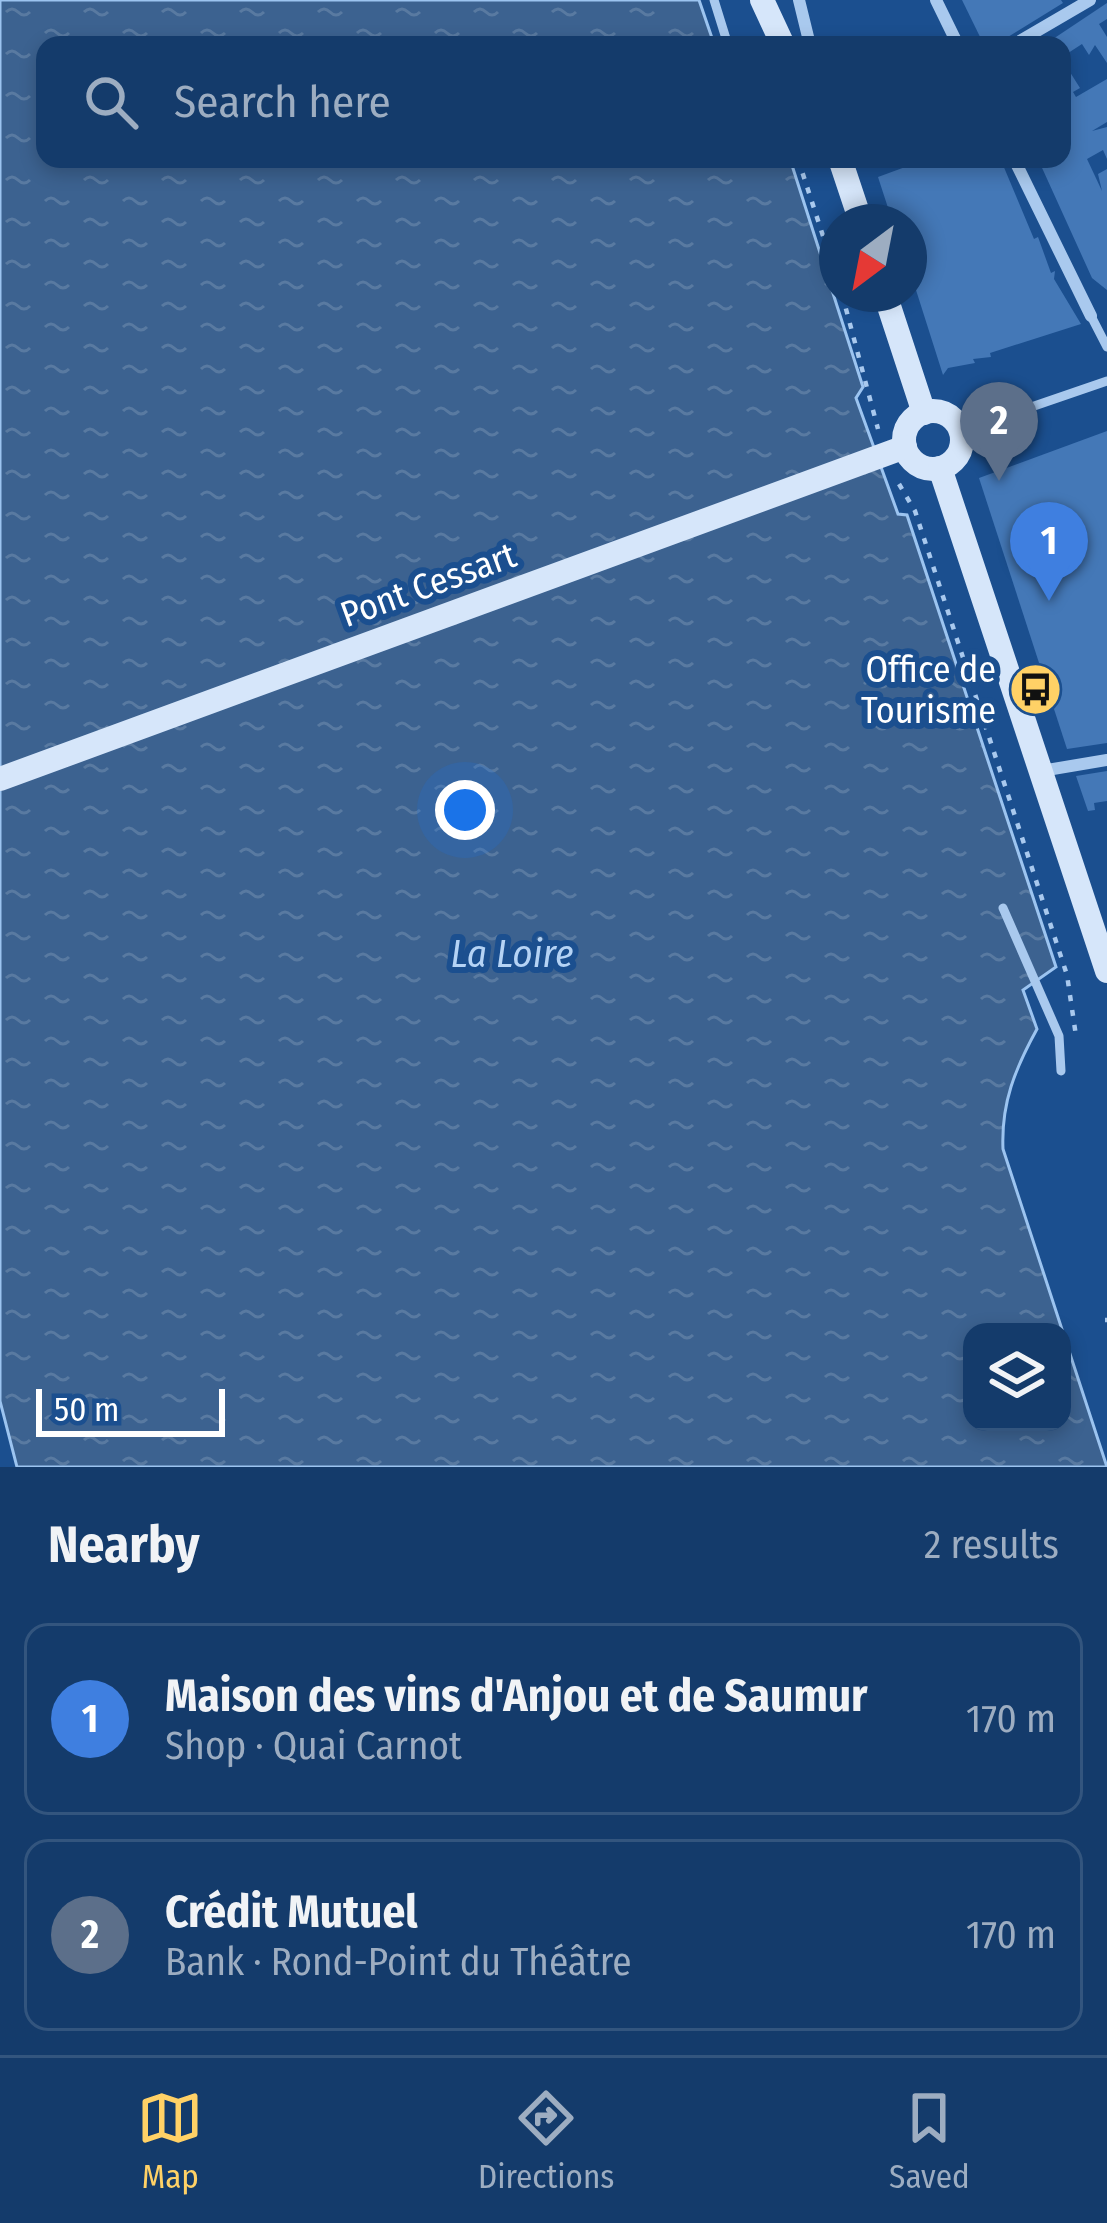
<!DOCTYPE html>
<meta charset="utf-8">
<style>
body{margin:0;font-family:"Fira Sans Condensed",sans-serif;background:#1d4271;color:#f1f3f6}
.controls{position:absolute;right:36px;bottom:36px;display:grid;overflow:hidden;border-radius:24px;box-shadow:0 6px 18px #0003}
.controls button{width:108px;height:108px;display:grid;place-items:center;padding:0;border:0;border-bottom:3px solid #33557e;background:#143b6b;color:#f1f3f6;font:60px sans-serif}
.compass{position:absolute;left:819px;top:204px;width:108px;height:108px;border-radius:50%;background:#143b6b;box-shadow:0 6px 18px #0003;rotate:212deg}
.scale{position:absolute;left:36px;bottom:30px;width:189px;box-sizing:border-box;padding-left:12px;border:6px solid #fff;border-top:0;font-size:33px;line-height:42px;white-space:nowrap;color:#fff;-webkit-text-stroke:9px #1b4f8f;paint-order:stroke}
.you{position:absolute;left:465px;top:810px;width:42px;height:42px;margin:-30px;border:9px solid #fff;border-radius:50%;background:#1a73e8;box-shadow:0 0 0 18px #1a73e833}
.badge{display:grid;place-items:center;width:78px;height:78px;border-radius:50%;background:#ffd166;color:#fff;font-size:39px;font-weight:700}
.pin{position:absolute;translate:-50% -99px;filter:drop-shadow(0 3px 6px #0008)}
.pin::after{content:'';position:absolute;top:63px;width:42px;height:36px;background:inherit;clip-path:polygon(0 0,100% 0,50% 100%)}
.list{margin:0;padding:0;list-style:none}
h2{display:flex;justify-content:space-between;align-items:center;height:156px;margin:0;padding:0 48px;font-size:51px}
h2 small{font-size:39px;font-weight:400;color:#9dadc1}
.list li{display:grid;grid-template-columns:78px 1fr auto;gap:36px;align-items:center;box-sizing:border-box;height:192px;margin:0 24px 24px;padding:0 24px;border:3px solid #33557e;border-radius:24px}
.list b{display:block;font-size:45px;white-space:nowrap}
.list p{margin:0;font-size:39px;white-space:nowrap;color:#9dadc1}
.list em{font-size:39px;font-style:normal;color:#9dadc1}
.icon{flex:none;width:66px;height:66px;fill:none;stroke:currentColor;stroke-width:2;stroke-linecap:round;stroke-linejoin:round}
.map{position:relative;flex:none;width:1107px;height:1467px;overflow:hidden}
.search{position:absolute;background:#143b6b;box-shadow:0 6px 18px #0003;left:36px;right:36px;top:36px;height:132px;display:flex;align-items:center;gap:30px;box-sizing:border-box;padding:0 42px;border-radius:24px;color:#9dadc1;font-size:45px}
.sheet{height:588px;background:#143b6b}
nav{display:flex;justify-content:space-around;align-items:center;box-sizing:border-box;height:168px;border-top:3px solid #33557e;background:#143b6b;font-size:33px;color:#9dadc1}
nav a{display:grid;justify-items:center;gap:6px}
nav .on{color:#ffd166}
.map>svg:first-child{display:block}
</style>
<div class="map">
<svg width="1107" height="1467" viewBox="0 0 1107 1467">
<defs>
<pattern id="water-ripples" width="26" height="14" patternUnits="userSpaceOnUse" patternTransform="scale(3)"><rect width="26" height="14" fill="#3c6290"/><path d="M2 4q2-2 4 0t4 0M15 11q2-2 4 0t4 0" fill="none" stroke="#597aa1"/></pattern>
</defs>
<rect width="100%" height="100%" fill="#1b4f8f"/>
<path fill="url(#water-ripples)" stroke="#9cc4f0" stroke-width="3" fill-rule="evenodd" d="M0,0H699L712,38L723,45H45V159H790L863,387L856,398L898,514L907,515L1056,967L1023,990L1037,1029C1015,1069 1001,1103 1003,1149L1107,1467H17L0,1401ZM972,1332H1062V1422H972Z"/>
<g fill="#4478b7">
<path d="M962,0H1061L1063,3L995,45H984Z"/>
<path d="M1107,3V19L1099,24L1107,37V63L1095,45L1089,55L1082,44L1062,57V45H1044Z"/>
<path d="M1068,69L1080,88L1073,92L1076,97L1107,79V122L1092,131L1107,127V159L1103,150L1087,159L1102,191L1098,174L1107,169V290L1092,278L1038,159H1062V72Z"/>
<path d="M927,159H995L1003,165L1034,239L1038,237L1051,273L1055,271L1054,279L1081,324L990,353L991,357L973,359L975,363L948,368L943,375L909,268V222H897L890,214L878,177Z"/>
<path d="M1107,431V743L1067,749L979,478Z"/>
<path d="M1107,771V801L1094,803L1095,810L1088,811L1076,776Z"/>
</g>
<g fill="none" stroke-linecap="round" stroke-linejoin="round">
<g stroke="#a9c9ee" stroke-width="4.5" stroke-dasharray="6 9" stroke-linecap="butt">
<path d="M798,159L837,279"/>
<path d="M842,294L878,429"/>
<path d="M899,484L915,511L1067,975L1076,1036"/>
<path d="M1105,1320H1107"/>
</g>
<g stroke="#a9c9ee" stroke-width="9">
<path d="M714,0L728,45"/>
<path d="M1091,316L1107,347"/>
<path d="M961,431L1107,381"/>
<path d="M1003,908L1059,1036L1061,1071"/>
</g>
<g stroke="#a9c9ee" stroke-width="12">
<path d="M799,0L810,45"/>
<path d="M936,0L958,45"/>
<path d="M1013,45L1090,0"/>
<path d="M1014,159L1091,316"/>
<path d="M1041,771L1107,760"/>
</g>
<g stroke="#d6e6fa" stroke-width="24">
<path d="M762,0L783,45"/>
<path d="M840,159L861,222"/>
<path d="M885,294L924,413"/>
<circle cx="933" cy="440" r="29"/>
<path d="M940,468L1107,971"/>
<path d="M0,779L905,447"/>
</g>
</g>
<defs>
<symbol id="bus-disc" viewBox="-11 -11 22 22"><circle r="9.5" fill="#ffd166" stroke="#1b4f8f"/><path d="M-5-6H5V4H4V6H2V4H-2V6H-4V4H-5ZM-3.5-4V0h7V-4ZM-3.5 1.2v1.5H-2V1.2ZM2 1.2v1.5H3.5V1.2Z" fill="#111"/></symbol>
</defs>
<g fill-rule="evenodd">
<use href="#bus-disc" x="1006" y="660" width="59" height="59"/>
</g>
<g text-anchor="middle" stroke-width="12" stroke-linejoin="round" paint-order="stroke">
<g font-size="36" fill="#fff" stroke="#1b4f8f">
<text transform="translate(428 584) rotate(-20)" y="13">Pont Cessart</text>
</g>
<g font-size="36" fill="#fff" stroke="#1b4f8f" text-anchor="end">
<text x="996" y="682">Office de<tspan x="996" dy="41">Tourisme</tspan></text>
</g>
<g font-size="39" font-style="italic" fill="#b5d3f5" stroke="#1b4f8f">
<text x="512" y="967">La Loire</text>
</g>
</g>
</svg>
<div class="controls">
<button><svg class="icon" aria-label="layers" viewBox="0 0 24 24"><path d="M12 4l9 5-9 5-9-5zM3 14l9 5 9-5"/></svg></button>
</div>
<svg class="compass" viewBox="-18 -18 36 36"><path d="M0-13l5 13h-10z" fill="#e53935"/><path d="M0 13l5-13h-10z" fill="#9dadc1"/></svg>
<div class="scale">50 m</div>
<div class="you"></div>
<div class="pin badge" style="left:1049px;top:601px;background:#3f7fe0">1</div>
<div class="pin badge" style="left:999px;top:481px;background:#5c6f8a">2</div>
<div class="search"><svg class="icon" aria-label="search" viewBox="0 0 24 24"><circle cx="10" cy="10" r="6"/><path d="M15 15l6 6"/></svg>Search here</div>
</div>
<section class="sheet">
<h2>Nearby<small>2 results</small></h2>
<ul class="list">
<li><span class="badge" style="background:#3f7fe0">1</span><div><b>Maison des vins d'Anjou et de Saumur</b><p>Shop · Quai Carnot</p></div><em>170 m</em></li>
<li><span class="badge" style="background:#5c6f8a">2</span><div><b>Crédit Mutuel</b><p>Bank · Rond-Point du Théâtre</p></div><em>170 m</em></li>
</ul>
</section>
<nav>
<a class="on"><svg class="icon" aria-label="map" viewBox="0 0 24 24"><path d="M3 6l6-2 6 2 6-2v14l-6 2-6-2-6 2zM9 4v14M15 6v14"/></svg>Map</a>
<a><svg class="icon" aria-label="directions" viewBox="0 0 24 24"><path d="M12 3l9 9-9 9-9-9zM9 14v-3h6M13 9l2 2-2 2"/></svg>Directions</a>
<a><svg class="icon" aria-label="saved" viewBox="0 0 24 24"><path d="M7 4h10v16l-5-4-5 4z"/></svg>Saved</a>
</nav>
